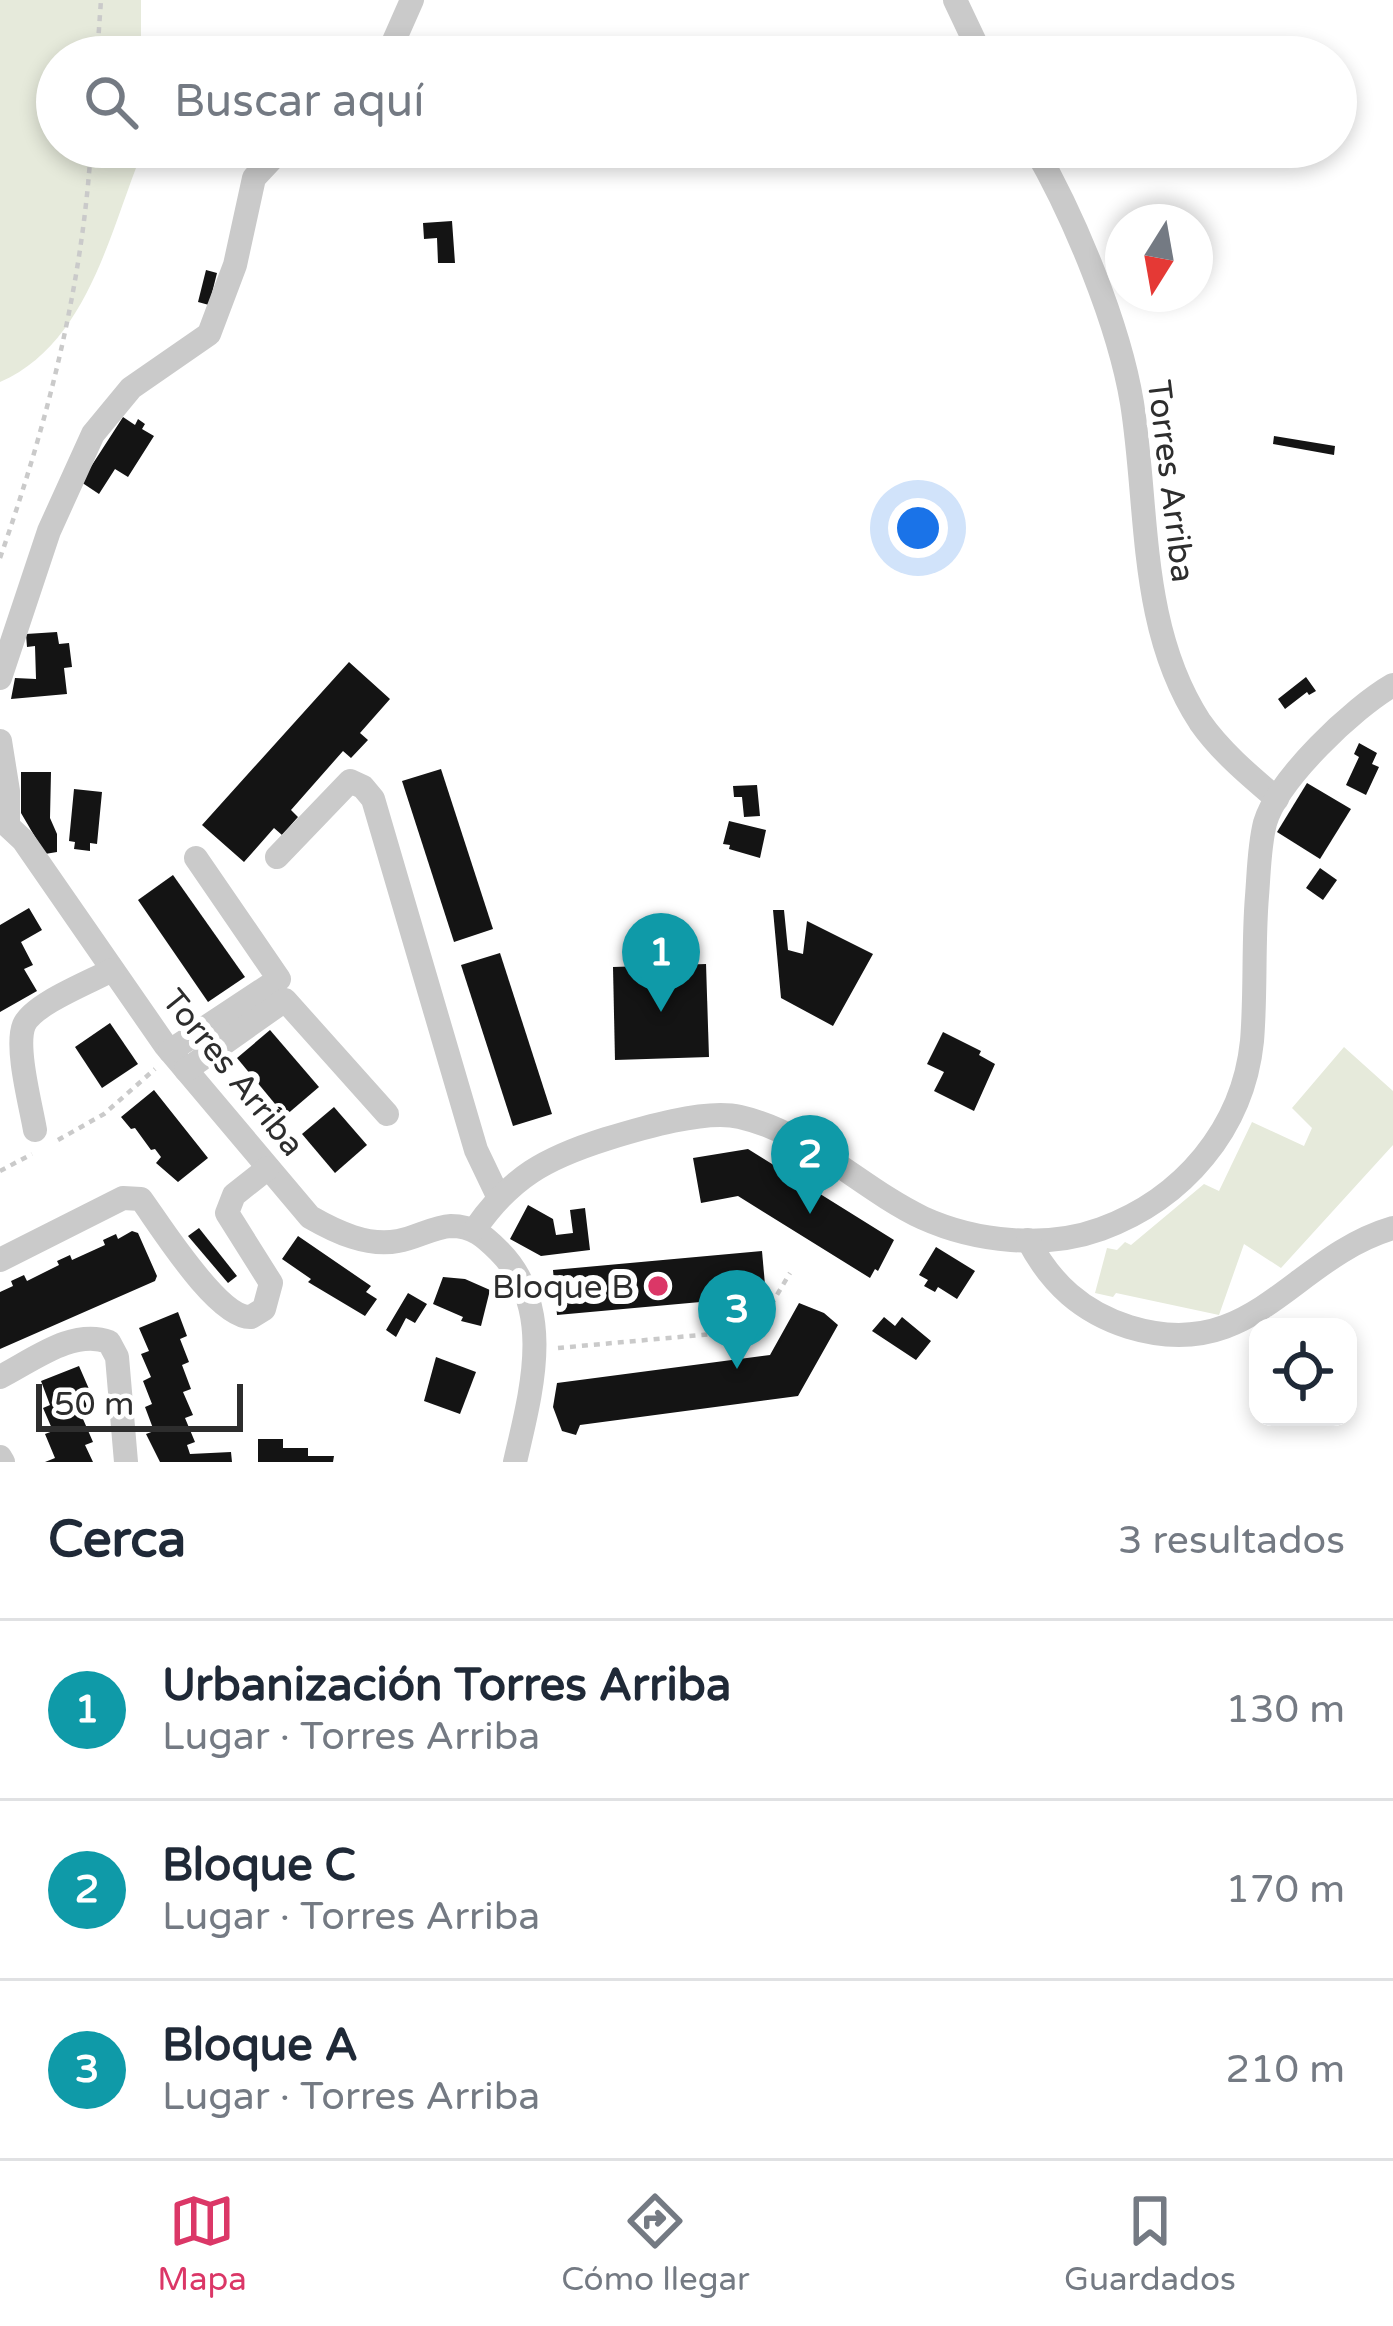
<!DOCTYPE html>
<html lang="es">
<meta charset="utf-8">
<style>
body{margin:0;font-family:"Varela Round",sans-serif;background:#f6f6f7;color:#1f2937}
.controls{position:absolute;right:36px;bottom:36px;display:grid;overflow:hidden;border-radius:24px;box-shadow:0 6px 18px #0003}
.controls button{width:108px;height:108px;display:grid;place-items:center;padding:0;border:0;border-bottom:3px solid #e0e1e3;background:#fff;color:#1f2937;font:60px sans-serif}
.compass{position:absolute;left:1105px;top:204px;width:108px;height:108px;border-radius:50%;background:#fff;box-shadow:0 6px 18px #0003;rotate:191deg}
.scale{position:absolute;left:36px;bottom:30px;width:207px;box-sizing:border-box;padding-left:12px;border:6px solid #2d2d2d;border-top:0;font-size:33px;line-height:42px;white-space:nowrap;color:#2d2d2d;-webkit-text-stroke:9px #fff;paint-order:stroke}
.you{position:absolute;left:918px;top:528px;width:42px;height:42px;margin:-30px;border:9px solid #fff;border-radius:50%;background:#1a73e8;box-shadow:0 0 0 18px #1a73e833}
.badge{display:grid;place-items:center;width:78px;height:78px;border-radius:50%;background:#db3767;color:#fff;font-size:39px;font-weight:700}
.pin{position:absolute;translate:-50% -99px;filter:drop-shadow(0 3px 6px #0008)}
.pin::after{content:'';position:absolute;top:63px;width:42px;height:36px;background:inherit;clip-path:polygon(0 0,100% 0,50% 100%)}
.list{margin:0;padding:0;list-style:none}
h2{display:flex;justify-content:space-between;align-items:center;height:156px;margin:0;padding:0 48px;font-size:51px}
h2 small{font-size:39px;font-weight:400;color:#747a83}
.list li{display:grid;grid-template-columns:78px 1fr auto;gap:36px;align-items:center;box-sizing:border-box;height:180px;padding:0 48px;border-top:3px solid #e0e1e3}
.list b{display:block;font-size:45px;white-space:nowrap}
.list p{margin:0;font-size:39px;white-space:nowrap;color:#747a83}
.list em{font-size:39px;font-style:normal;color:#747a83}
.icon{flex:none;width:66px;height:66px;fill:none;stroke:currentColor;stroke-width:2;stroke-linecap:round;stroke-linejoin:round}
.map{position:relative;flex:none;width:1393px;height:1462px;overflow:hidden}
.search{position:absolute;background:#fff;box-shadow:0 6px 18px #0003;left:36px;right:36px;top:36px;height:132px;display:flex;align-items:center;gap:30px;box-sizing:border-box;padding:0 42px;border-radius:66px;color:#747a83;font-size:45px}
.sheet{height:696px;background:#fff}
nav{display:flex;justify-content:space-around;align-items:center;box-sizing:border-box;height:168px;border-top:3px solid #e0e1e3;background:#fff;font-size:33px;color:#747a83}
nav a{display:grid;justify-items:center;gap:6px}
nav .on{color:#db3767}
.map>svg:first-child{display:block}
</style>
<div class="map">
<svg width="1393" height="1462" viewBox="0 0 1393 1462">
<rect width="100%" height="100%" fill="#fff"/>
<g fill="#e6eadb">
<path d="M0,0H141V57H57V147H141V155C109,235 86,345 0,382Z"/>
<path d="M1344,1047L1393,1091V1145L1281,1268L1244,1244L1219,1315L1116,1293L1113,1297L1095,1293L1107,1248L1117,1250L1125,1242L1131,1245L1204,1184L1219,1191L1252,1122L1304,1146L1312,1128L1292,1108Z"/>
</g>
<g fill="#141414">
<path d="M452,221L455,263H438L437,238L424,239L423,223Z"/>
<path d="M206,270L217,273L209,305L198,302Z"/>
<path d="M123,417L135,425L138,419L145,424L142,429L154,436L128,477L115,469L99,494L81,482Z"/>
<path d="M1274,436L1335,446L1334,455L1273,444Z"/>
<path d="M57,632L59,644L69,643L72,667L64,668L67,694L11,699L15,678L36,679L35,646L27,647L26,634Z"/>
<path d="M349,662L390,699L360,733L368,740L351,758L343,751L291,810L298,817L282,835L274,828L244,862L202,825Z"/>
<path d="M1306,677L1316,691L1309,695L1307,692L1285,709L1278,699Z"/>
<path d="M1359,743L1377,753L1372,764L1379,767L1366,795L1346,785L1359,757L1354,754Z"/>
<path d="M441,769L493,929L454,942L402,781Z"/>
<path d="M21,772H51L50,818L57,834V852L45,854L21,813Z"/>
<path d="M1307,783L1351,809L1320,859L1277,832Z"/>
<path d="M757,785L760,816L744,817L742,797H734L733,786Z"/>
<path d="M74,789L102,792L97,844L90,843V851L74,849L75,842L69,841Z"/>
<path d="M729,821L766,830L760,858L729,849L730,845L723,844Z"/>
<path d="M1320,868L1337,880L1323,900L1306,888Z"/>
<path d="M173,875L245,977L208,1002L138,900Z"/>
<path d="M29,908L42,930L21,942L33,965L24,969L37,991L0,1012V925Z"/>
<path d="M773,910H784L788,950L803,954L807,921L873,954L833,1026L781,998Z"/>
<path d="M500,953L552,1114L513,1126L461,965Z"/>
<path d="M706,964L709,1057L615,1060L613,967Z"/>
<path d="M110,1023L138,1064L102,1088L75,1047Z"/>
<path d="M270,1030L319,1087L285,1116L237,1058Z"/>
<path d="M943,1032L981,1051L979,1055L995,1064L974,1111L934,1091L944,1072L927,1064Z"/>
<path d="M154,1090L208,1158L178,1182L156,1163L161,1157L155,1149L151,1150L135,1128L131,1129L121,1117Z"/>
<path d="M334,1107L367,1145L335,1173L302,1134Z"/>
<path d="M748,1149L894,1240L878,1271L875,1269L870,1278L738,1196L701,1203L693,1158Z"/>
<path d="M528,1205L553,1219L556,1235L573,1233L570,1210L585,1208L590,1250L541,1256L510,1239Z"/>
<path d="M199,1228L237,1276L228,1283L188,1236Z"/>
<path d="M132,1231L138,1233L157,1276L155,1281L0,1349V1292L13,1286L11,1281L24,1275L27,1281L59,1265L57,1261L70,1255L72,1260L105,1245L103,1240L116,1234L118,1239Z"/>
<path d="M298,1236L371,1286L366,1292L377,1299L365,1316L308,1282L311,1279L282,1259Z"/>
<path d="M936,1247L975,1271L957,1299L938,1287L935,1292L924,1286L928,1280L919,1275Z"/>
<path d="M762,1251L766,1296L557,1315L553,1270Z"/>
<path d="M443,1277L465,1279L490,1290L481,1326L461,1321L463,1317L433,1304Z"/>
<path d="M408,1293L427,1304L415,1323L406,1318L396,1337L386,1330Z"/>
<path d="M799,1303L824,1313L838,1325L798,1396L580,1425L576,1435L562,1431L553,1407L557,1383L770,1355Z"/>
<path d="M178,1312L187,1336L180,1339L189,1362L182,1365L191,1389L183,1392L193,1415L185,1418L195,1442L187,1445L190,1454L231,1452L232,1462H160L146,1434L154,1431L145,1407L152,1404L143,1381L151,1377L141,1354L149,1351L139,1328Z"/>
<path d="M884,1317L895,1326L902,1317L931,1341L916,1360L872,1331Z"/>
<path d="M436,1357L476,1372L460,1414L424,1401Z"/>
<path d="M79,1366L89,1389L81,1392L91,1415L83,1419L93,1442L85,1445L93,1462H45L55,1458L45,1434L53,1431L43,1408L50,1405L41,1381Z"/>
<path d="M258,1439H283V1448H308V1456H334L333,1462H258Z"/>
</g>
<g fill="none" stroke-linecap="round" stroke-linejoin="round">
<g stroke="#cacaca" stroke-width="4.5" stroke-dasharray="6 6" stroke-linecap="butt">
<path d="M97,57L101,0"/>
<path d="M0,558C47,424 82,289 91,147"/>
<path d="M58,1140L104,1114L155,1069"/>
<path d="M0,1171L32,1154"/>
<path d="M558,1348L756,1330L790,1273"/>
</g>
<g stroke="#cacaca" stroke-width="24">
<path d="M955,0L982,57"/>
<path d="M378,57L393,43L412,0"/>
<path d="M1034,147C1074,216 1119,324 1132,403C1149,510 1138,627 1200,722C1221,752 1250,776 1277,799"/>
<path d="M0,678L49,531L93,434L131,388L209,334L235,265L254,178L283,147"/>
<path d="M0,741L8,791V826L23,840L165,1045L310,1217C336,1232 368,1247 398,1241C416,1238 433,1227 451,1226C473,1226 484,1236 499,1251C556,1308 531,1392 515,1462"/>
<path d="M277,857L350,781L363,787L373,799L476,1150L498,1196"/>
<path d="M170,1051L279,979L196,858"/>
<path d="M186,1070L285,1000L387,1114"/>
<path d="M35,1130C31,1106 15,1047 24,1025C33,1004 90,982 112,970"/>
<path d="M475,1229C511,1177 546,1158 606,1139C642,1128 705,1109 740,1117C810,1133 860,1188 923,1218C976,1242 1046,1249 1101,1229C1183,1199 1243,1129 1252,1041C1256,993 1253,944 1257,896C1259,872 1259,847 1265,823C1278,779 1353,708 1393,685"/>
<path d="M1028,1240C1051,1284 1082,1312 1129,1327C1253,1365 1291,1258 1393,1228"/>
<path d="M0,1260L123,1198L141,1199C160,1225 218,1319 251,1317L264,1309L271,1283L227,1213L234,1195L268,1168"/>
<path d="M0,1377C32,1361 73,1328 109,1342L117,1357L126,1462"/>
<path d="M0,1457L3,1462"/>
</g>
</g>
<circle fill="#db3767" stroke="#fff" stroke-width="4.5" cx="658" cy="1286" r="12"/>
<g text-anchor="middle" stroke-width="12" stroke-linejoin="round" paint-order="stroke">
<g font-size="33" fill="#2d2d2d" stroke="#fff">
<text transform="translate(1172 481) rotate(83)" y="12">Torres Arriba</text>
<text transform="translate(234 1072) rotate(51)" y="12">Torres Arriba</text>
</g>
<g font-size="33" fill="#2d2d2d" stroke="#fff" text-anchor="end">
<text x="634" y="1298">Bloque B</text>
</g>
</g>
</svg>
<div class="controls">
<button><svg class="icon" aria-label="locate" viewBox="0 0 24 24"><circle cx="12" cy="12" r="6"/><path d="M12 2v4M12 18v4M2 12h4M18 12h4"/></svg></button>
</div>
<svg class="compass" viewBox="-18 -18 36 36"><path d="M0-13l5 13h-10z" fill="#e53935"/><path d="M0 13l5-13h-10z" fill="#747a83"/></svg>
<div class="scale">50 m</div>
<div class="you"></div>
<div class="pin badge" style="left:661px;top:1012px;background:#0f9aa8">1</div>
<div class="pin badge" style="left:810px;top:1214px;background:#0f9aa8">2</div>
<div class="pin badge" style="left:737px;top:1369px;background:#0f9aa8">3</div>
<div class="search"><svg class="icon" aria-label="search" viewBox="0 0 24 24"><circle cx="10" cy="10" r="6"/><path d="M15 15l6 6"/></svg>Buscar aquí</div>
</div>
<section class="sheet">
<h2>Cerca<small>3 resultados</small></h2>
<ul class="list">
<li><span class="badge" style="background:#0f9aa8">1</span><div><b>Urbanización Torres Arriba</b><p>Lugar · Torres Arriba</p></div><em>130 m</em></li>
<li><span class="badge" style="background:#0f9aa8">2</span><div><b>Bloque C</b><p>Lugar · Torres Arriba</p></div><em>170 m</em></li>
<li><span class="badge" style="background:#0f9aa8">3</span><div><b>Bloque A</b><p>Lugar · Torres Arriba</p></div><em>210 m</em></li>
</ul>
</section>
<nav>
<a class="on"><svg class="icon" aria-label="map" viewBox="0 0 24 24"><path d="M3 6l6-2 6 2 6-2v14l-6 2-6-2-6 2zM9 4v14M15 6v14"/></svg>Mapa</a>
<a><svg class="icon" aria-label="directions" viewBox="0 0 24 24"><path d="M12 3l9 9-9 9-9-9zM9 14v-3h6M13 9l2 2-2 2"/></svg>Cómo llegar</a>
<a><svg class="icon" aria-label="saved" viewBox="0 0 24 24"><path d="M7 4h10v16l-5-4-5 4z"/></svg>Guardados</a>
</nav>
